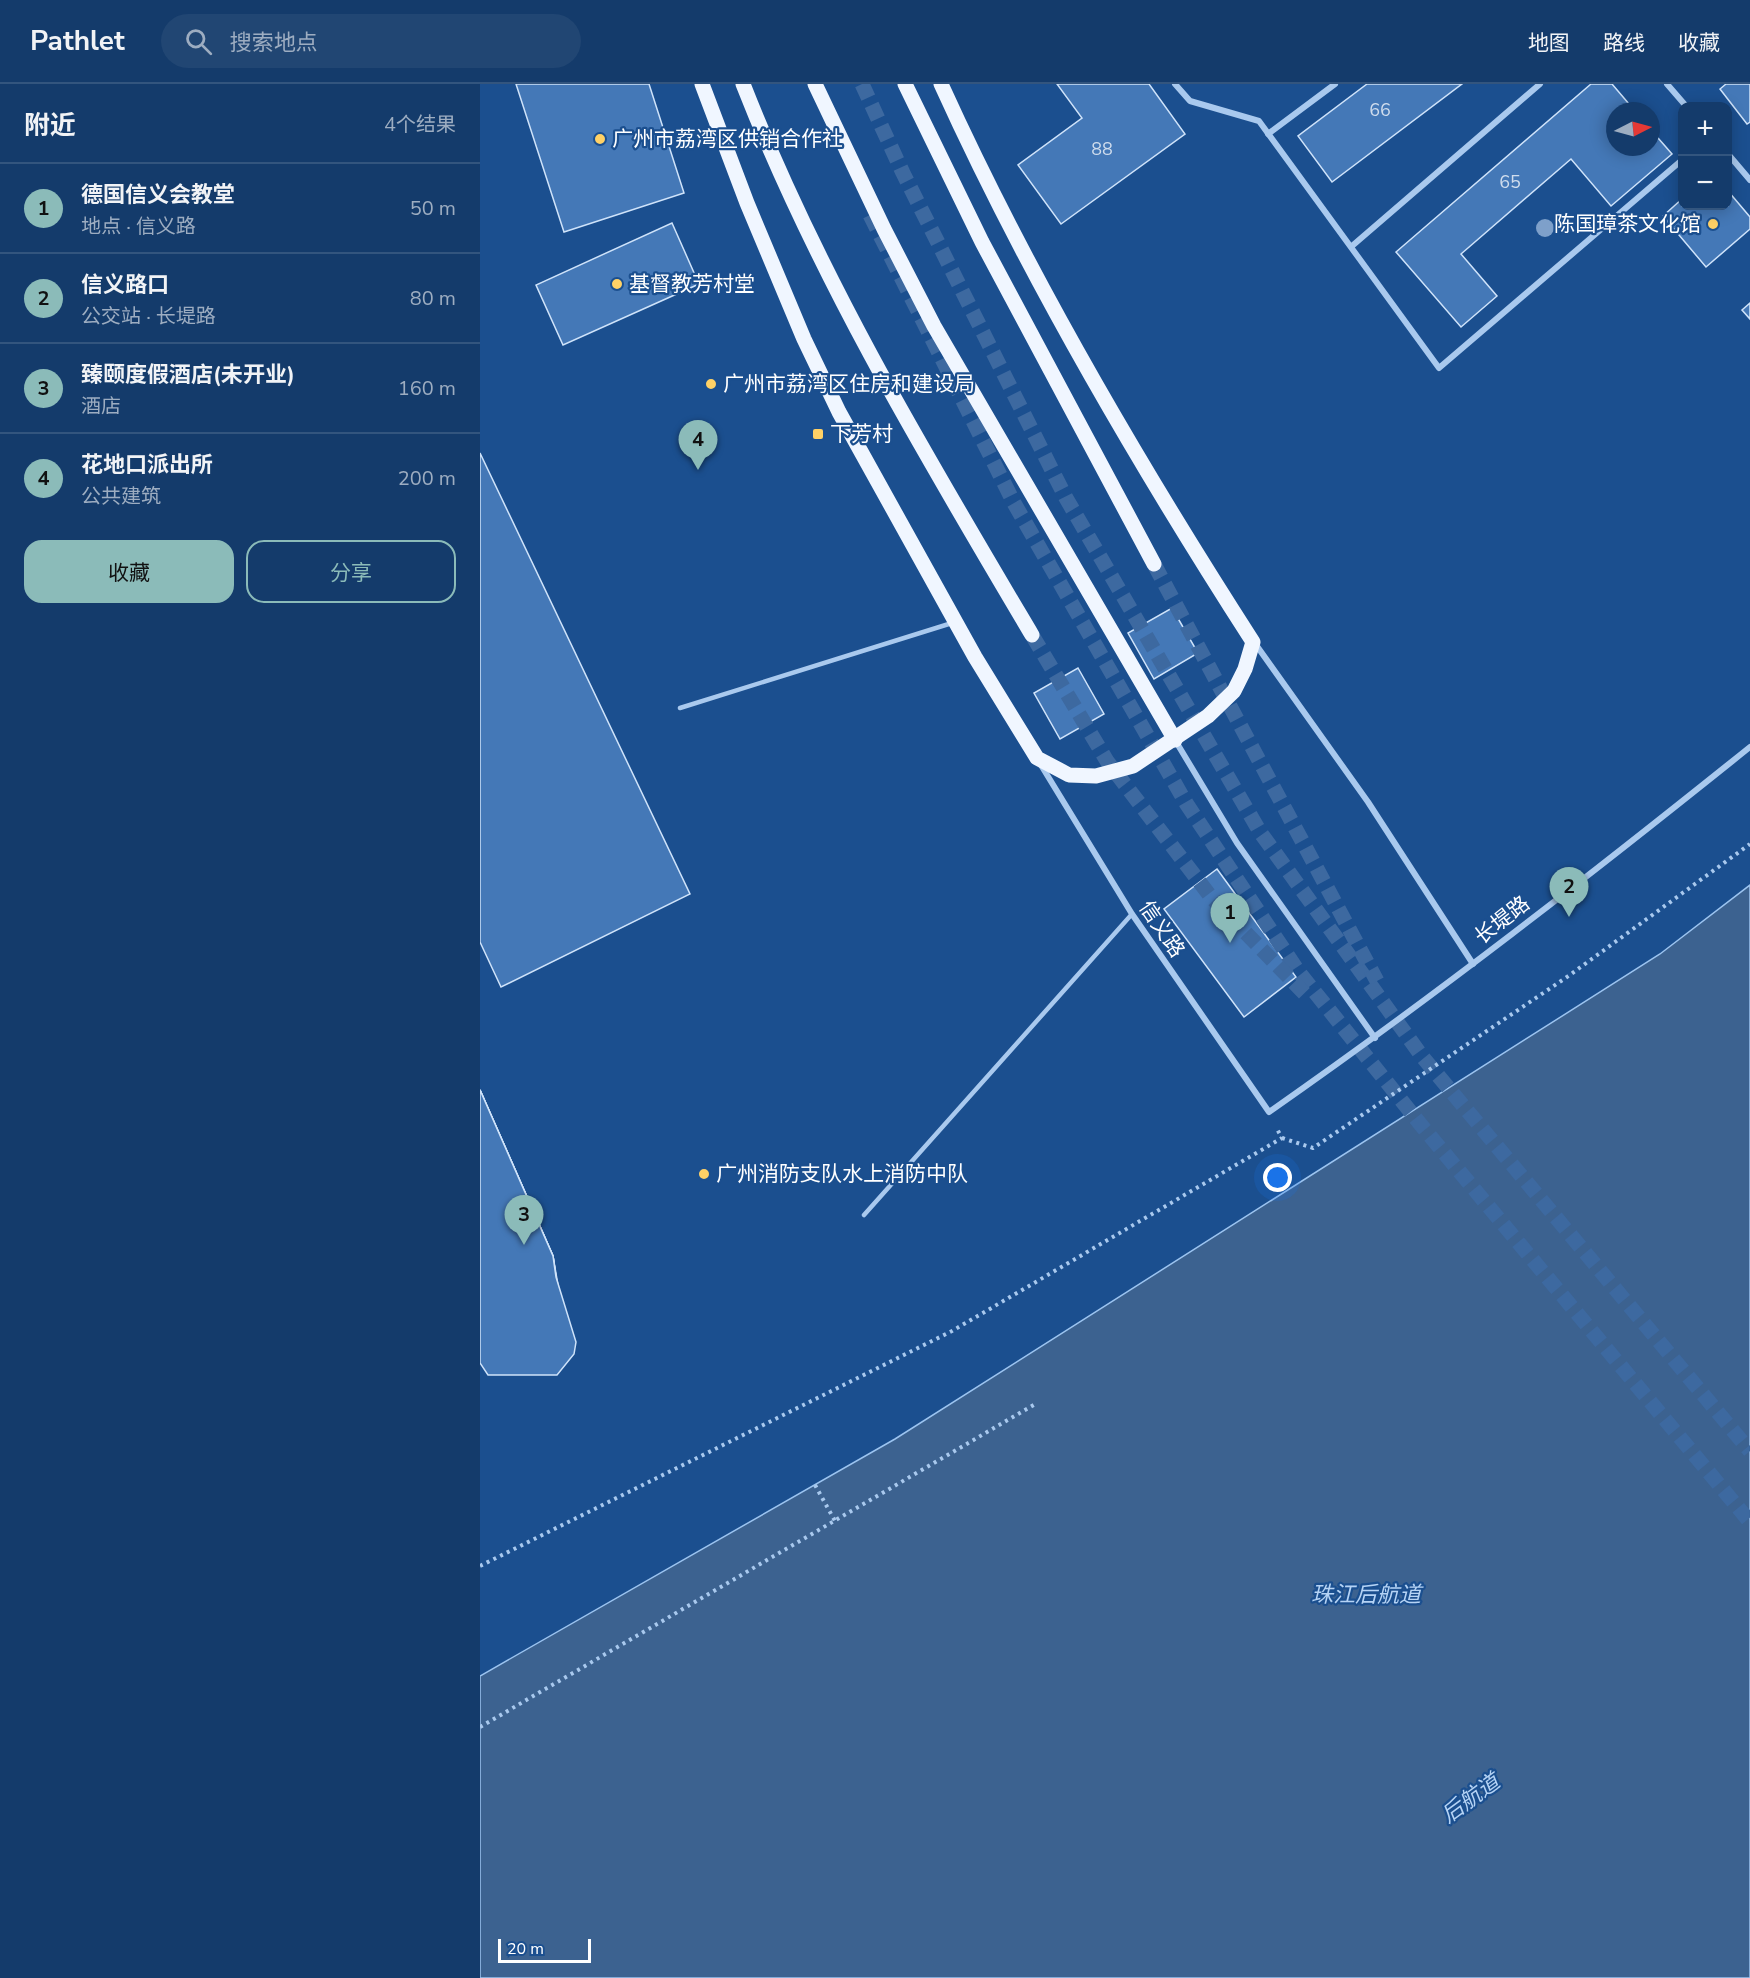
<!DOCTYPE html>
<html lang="zh">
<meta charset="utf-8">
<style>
body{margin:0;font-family:"Nunito Sans","Noto Sans SC",sans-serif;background:#214673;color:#f1f3f6}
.controls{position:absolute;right:18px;top:18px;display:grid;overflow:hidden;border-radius:12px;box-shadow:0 3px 15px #0003}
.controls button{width:54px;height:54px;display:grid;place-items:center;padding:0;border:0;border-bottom:2px solid #33557e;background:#143b6b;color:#f1f3f6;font:30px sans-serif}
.compass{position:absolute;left:1126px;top:18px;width:54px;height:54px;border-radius:50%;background:#143b6b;box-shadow:0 3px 15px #0003;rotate:84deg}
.scale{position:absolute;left:18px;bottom:15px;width:93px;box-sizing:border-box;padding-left:6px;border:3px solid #fff;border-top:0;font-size:16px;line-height:21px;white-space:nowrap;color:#fff;-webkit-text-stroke:4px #1b4f8f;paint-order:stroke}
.you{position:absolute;left:798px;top:1094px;width:21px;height:21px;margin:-15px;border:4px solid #fff;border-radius:50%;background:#1a73e8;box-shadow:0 0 0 9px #1a73e833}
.badge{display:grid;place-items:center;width:39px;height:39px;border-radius:50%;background:#8bbbb9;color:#111;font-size:20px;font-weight:700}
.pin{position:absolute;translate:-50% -50px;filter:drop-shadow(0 2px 3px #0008)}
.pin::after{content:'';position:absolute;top:32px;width:21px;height:18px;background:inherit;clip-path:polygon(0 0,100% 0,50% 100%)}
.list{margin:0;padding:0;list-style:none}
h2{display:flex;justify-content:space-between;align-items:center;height:78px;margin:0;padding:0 24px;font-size:26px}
h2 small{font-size:20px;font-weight:400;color:#9dadc1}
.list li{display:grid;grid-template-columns:39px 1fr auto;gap:18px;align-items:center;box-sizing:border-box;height:90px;padding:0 24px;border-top:2px solid #33557e}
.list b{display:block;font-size:22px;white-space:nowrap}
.list p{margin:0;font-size:20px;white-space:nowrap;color:#9dadc1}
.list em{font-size:20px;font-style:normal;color:#9dadc1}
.actions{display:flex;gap:12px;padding:18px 24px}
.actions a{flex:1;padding:14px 0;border:2px solid #8bbbb9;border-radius:18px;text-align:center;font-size:21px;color:#8bbbb9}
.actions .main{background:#8bbbb9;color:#111}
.icon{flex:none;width:33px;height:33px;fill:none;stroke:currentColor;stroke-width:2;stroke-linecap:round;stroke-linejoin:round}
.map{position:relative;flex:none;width:1270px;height:1894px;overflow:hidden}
header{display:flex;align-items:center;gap:36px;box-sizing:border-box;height:84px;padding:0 30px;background:#143b6b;border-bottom:2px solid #33557e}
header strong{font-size:28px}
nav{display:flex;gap:33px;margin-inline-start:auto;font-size:21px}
.search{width:420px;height:54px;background:#214673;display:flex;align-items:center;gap:15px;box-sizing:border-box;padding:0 21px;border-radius:33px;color:#9dadc1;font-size:22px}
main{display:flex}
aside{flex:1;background:#143b6b}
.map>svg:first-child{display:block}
</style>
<header>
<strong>Pathlet</strong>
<div class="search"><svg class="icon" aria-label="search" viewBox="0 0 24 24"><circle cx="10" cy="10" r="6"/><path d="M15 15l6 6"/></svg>搜索地点</div>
<nav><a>地图</a><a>路线</a><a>收藏</a></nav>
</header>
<main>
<aside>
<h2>附近<small>4个结果</small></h2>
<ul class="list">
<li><span class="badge">1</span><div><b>德国信义会教堂</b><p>地点 · 信义路</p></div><em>50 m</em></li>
<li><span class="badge">2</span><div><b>信义路口</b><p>公交站 · 长堤路</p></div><em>80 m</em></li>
<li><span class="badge">3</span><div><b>臻颐度假酒店(未开业)</b><p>酒店</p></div><em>160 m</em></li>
<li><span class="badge">4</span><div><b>花地口派出所</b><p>公共建筑</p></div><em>200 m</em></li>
</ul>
<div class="actions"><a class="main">收藏</a><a>分享</a></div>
</aside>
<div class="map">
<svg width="1270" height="1894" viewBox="0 0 1270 1894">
<rect width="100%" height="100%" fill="#1b4f8f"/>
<path fill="#3c6290" stroke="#9cc4f0" stroke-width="1.5" d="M1270,801V1894H0V1592L415,1355L1180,870Z"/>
<g fill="#4478b7" stroke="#cfe3fa" stroke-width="1.5">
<path d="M36,0H169L204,109L84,148Z"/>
<path d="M577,0H669L705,50L581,140L538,81L602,34Z"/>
<path d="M887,0H982L852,98L818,52Z"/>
<path d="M1111,0H1132L1155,27H1135V63H1171V46L1192,70L1131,122L1091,75L981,170L1017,212L981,243L916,168Z"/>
<path d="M1246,0H1270V38L1267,40L1240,5Z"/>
<path d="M1248,107L1270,133V145L1226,183L1183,132L1202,115V122H1248Z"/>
<path d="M192,139L219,200L83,261L56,201Z"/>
<path d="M1270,219V235L1262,226Z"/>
<path d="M0,369L210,810L21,903L0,858Z"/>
<path d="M692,524L718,569L674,595L648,549Z"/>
<path d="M598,584L624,630L580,655L554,609Z"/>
<path d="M737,785L816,893L764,933L684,825Z"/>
<path d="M0,1006L73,1172L76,1193L71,1205L58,1218L38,1228L0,1217Z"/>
<path d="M0,1006L73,1172L76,1193L71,1205L58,1218L25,1234L0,1228Z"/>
<path d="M0,1006L73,1172L80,1213L79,1232L72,1246L61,1256L5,1261L0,1259Z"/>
<path d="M0,1006L73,1172L76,1193L96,1258L94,1270L77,1291H8L0,1279Z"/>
</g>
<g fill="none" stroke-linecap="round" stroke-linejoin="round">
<g stroke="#3d69a0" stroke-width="15" stroke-dasharray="15 8" stroke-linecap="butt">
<path d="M382,0L423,89L586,414L780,748L941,971L1270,1367"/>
<path d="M390,131L534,419L706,719L818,887L941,1041L1270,1438"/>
<path d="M674,480L897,897"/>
<path d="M552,551L627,677L731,813L826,911"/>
</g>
<g stroke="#a9c9ee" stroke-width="4" stroke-dasharray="3 4.5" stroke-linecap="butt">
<path d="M802,1054L833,1064L1087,893L1270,760"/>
<path d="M335,1401L355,1437"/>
<path d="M0,1482L472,1247L802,1054L797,1045"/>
<path d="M0,1643L557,1319"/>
</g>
<g stroke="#a9c9ee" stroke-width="4.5">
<path d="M200,624L472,539"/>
<path d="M384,1131L652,830"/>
</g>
<g stroke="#a9c9ee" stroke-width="6">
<path d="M695,0L710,17L779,37L959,284L1202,76"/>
<path d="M1187,0L1206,22"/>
<path d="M788,50L855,0"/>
<path d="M1248,70L1270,96"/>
<path d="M872,162L1060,0"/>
<path d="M774,558L888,718L993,880"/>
<path d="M695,656L757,759L895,954"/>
<path d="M561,681L652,830L789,1028C954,913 1113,789 1270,663"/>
</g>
<g stroke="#f0f6ff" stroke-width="15">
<path d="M222,0L267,119L324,255L359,328L495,573L557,674L589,691L616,692L653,682L728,632L754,607L765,585L773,558C659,381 548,192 461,0"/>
<path d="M263,0C339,194 446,372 552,551"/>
<path d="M335,0L404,145L454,242L695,656"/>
<path d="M425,0L502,158L674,480"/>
</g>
</g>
<circle fill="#7ea0ca" cx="1065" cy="144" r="9"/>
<g fill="#ffd166" stroke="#1b4f8f" stroke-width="2">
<circle cx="120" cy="55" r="6"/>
<circle cx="1233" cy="140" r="6"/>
<circle cx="137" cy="200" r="6"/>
<circle cx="231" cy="300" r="6"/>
<rect x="332" y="344" width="12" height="12" rx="3"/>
<circle cx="224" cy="1090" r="6"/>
</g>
<g text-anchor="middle" stroke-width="4.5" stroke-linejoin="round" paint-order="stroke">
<g font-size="18" fill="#d0dded">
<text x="900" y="32">66</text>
<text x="622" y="71">88</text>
<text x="1030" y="104">65</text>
</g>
<g font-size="21" fill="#fff" stroke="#1b4f8f" text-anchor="start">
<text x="132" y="62">广州市荔湾区供销合作社</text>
<text x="1221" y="147" text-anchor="end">陈国璋茶文化馆</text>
<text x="149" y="207">基督教芳村堂</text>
<text x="243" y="307">广州市荔湾区住房和建设局</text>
<text x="350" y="357">下芳村</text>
<text x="236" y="1097">广州消防支队水上消防中队</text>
</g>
<g font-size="21" fill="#fff" stroke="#1b4f8f">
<text transform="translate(1022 836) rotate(-38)" y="7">长堤路</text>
<text transform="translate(682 845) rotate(56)" y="7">信义路</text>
</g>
<g font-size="22" font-style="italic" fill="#b5d3f5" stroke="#1b4f8f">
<text x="886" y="1518">珠江后航道</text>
<text transform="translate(990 1714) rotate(-36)" y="8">后航道</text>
</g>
</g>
</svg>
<div class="controls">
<button>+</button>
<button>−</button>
</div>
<svg class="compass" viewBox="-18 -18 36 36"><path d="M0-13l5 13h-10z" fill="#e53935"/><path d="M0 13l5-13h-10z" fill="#9dadc1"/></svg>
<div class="scale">20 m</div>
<div class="you"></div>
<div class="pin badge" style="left:750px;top:859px">1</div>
<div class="pin badge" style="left:1089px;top:833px">2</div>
<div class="pin badge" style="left:44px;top:1161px">3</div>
<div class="pin badge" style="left:218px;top:386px">4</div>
</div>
</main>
